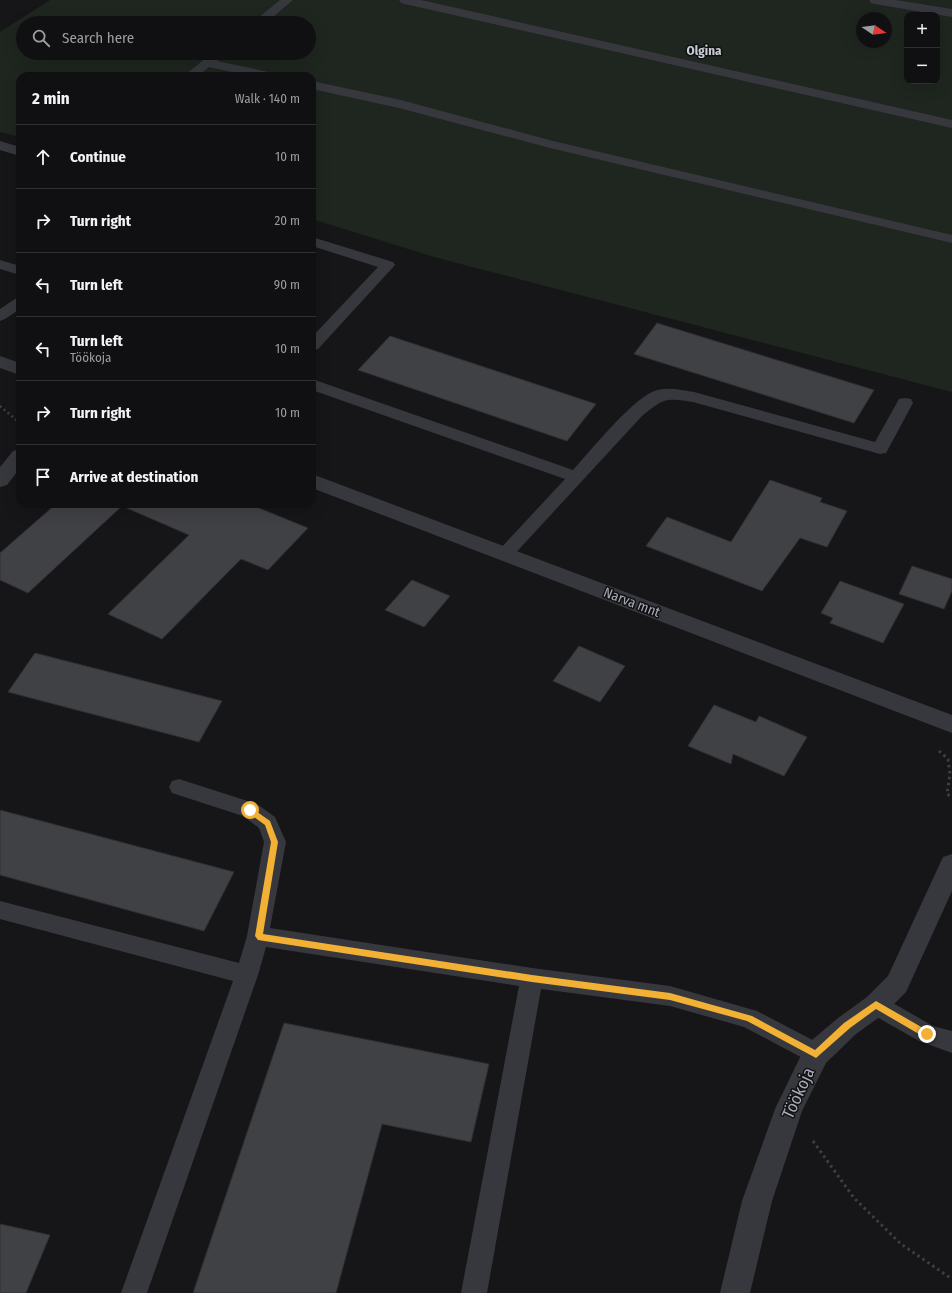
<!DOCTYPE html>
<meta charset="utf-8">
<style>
body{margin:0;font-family:"Fira Sans Condensed",sans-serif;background:#19191b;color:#f1f3f6}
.controls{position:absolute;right:12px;top:12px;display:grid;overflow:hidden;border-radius:8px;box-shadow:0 4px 16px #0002}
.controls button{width:36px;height:36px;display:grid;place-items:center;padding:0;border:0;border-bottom:1px solid #303032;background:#101012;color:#f1f3f6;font:20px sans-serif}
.compass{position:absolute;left:856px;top:12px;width:36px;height:36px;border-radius:50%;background:#101012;box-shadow:0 4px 16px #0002;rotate:103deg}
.stop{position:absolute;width:12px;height:12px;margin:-9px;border:3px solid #f2b134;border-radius:50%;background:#fff}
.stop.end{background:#f2b134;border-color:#fff;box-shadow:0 1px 4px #0008}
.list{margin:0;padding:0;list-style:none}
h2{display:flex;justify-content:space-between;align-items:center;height:52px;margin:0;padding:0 16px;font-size:17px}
h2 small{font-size:13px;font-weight:400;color:#9c9d9f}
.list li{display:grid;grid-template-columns:26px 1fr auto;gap:12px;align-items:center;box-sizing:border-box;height:64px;padding:0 16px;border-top:1px solid #303032}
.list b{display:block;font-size:15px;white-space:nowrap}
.list p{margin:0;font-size:13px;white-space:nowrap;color:#9c9d9f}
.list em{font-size:13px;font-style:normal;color:#9c9d9f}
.icon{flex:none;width:22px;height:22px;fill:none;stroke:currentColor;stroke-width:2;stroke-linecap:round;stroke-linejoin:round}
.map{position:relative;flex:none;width:952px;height:1293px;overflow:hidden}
.search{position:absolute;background:#101012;box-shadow:0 4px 16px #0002;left:16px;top:16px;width:300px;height:44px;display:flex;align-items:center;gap:10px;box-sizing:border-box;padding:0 14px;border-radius:22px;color:#9c9d9f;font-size:15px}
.panel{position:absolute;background:#101012;box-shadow:0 4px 16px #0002;left:16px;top:72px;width:300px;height:436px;border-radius:12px}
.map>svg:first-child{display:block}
</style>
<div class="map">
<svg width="952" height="1293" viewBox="0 0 952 1293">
<rect width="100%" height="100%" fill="#161618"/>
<path fill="#1e261f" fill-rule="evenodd" d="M50,0H952V392L434,257L312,219V76H20V137L0,132V32ZM907,15H937V81H907ZM862,18H886V42H862ZM23,23H309V53H23Z"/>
<g fill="#404145" stroke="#303034">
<path d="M657,323L874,390L854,423L634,354Z"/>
<path d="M390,336L596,404L567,441L358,370Z"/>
<path d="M770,480L822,498L820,502L847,511L827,547L800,538L762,591L646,546L667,517L731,542Z"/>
<path d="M56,504H249L308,528L268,570L241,559L162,639L108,614L189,535L122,506L28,593L0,580V553Z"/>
<path d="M912,566L952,579V591L944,609L899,594Z"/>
<path d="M412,580L450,596L424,627L385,610Z"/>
<path d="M840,581L904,604L883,643L830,623L833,618L821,613Z"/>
<path d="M579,646L625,666L600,702L553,681Z"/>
<path d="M35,653L222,701L199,742L8,692Z"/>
<path d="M714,705L756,722L759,716L807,737L784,776L733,754L731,764L688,746Z"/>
<path d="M0,810L234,872L204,931L0,875Z"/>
<path d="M284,1023L489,1064L471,1142L382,1124L336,1293H193Z"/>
<path d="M0,1224L50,1235L26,1293H0Z"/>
</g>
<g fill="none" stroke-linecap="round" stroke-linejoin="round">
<path stroke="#3d3f44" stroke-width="2.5" stroke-dasharray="2 3" stroke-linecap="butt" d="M0,406L20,423"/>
<g stroke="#3d3f44" stroke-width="3" stroke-dasharray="2.5 3.5" stroke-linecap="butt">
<path d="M939,751L948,759L950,774L947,794L952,797"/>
<path d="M813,1141L854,1198L901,1244L952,1279"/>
</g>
<g fill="#37383d" fill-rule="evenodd">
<path d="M280,0H293L266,23H252Z"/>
<path d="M399,0H421L952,120V128L405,4L401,3Z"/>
<path d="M869,0H896L952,9V17L875,4L871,3Z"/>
<path d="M212,53H222L223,55L217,61L273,73L275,76H251L209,67L198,76H184Z"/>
<path d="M312,81L401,100L553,141L952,235V243L550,148L399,108L312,89Z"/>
<path d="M0,141L20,147V156L0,150Z"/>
<path d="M312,237L393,262L395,265L318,349L312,351V337L378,267L312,246Z"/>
<path d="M0,260L20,266V275L0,269Z"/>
<path d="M20,297V309L5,319L0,321V309L15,299Z"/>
<path d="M312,379L573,470C591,450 629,403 652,392C664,386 681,390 694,392L875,442L899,399L905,398L911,399L913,403L886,453L880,454L693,402C664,398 665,398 642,416L511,558L505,560L499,558L496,554L499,550L565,479L312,390Z"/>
<path d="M179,779L257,804L275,817L286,842L270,928L532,968L670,986L757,1011L824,1046L828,1054L824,1062L816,1065L744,1027L670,1006L541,989L487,1293H461L519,986L266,947L258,975L147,1293H121L233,981L0,919V901L239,963L247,936L264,842L259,828L243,816L172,793L169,787L172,781Z"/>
<path d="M876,995L884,998L933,1026L952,1031V1053L919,1041L868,1012L865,1005L868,998Z"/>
</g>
<g fill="#37383d" fill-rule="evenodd">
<path d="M0,356L20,363V375L0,368Z"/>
<path d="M20,449V468L7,485L0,487V467L13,451Z"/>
<path d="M312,474L952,715V733L312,488Z"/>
<path d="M952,854V891L906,992L885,1013L856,1034L826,1063L802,1111L772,1201L750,1293H720L742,1201L775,1109L806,1045L838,1018L867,997L888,976L943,857Z"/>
</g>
</g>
<path fill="#f2b134" d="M250,807L270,821L278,842L263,934L532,975L670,993L752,1016L815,1050L844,1023L876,1001L930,1032L931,1034L927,1038L924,1037L876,1009L850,1028L816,1058L747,1021L670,1000L532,982L258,940L255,936L271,842L265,825L247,812V808Z"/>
<g text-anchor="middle" stroke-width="3" stroke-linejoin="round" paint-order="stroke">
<g font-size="13" font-weight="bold" fill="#c9ccd4" stroke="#111113">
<text x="704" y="55">Olgina</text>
</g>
<g font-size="14" fill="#a8adb8" stroke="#111113">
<text transform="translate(632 602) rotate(21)" y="5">Narva mnt</text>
</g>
<g font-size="17" fill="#a8adb8" stroke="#111113">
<text transform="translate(798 1093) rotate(-65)" y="6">Töökoja</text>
</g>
</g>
</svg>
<div class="controls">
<button>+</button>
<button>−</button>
</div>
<svg class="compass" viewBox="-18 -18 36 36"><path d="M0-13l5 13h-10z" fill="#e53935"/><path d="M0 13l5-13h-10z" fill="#9c9d9f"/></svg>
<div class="stop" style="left:250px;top:810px"></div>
<div class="stop end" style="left:927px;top:1034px"></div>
<div class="search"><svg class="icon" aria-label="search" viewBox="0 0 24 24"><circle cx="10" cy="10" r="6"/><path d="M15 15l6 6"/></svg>Search here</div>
<section class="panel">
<h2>2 min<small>Walk · 140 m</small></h2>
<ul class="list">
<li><svg class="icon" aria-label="ahead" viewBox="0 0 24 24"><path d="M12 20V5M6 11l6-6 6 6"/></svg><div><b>Continue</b></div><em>10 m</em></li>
<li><svg class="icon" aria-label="right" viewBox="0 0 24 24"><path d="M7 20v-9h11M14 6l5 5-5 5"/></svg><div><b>Turn right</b></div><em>20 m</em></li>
<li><svg class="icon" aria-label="left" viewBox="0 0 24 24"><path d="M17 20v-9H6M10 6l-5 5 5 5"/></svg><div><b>Turn left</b></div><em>90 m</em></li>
<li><svg class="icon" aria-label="left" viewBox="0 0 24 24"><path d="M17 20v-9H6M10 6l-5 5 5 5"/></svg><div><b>Turn left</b><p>Töökoja</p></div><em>10 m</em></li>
<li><svg class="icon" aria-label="right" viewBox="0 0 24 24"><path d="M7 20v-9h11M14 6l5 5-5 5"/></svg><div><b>Turn right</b></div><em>10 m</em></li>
<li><svg class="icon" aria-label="arrive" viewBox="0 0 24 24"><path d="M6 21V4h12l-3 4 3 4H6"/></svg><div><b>Arrive at destination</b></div></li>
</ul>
</section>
</div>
